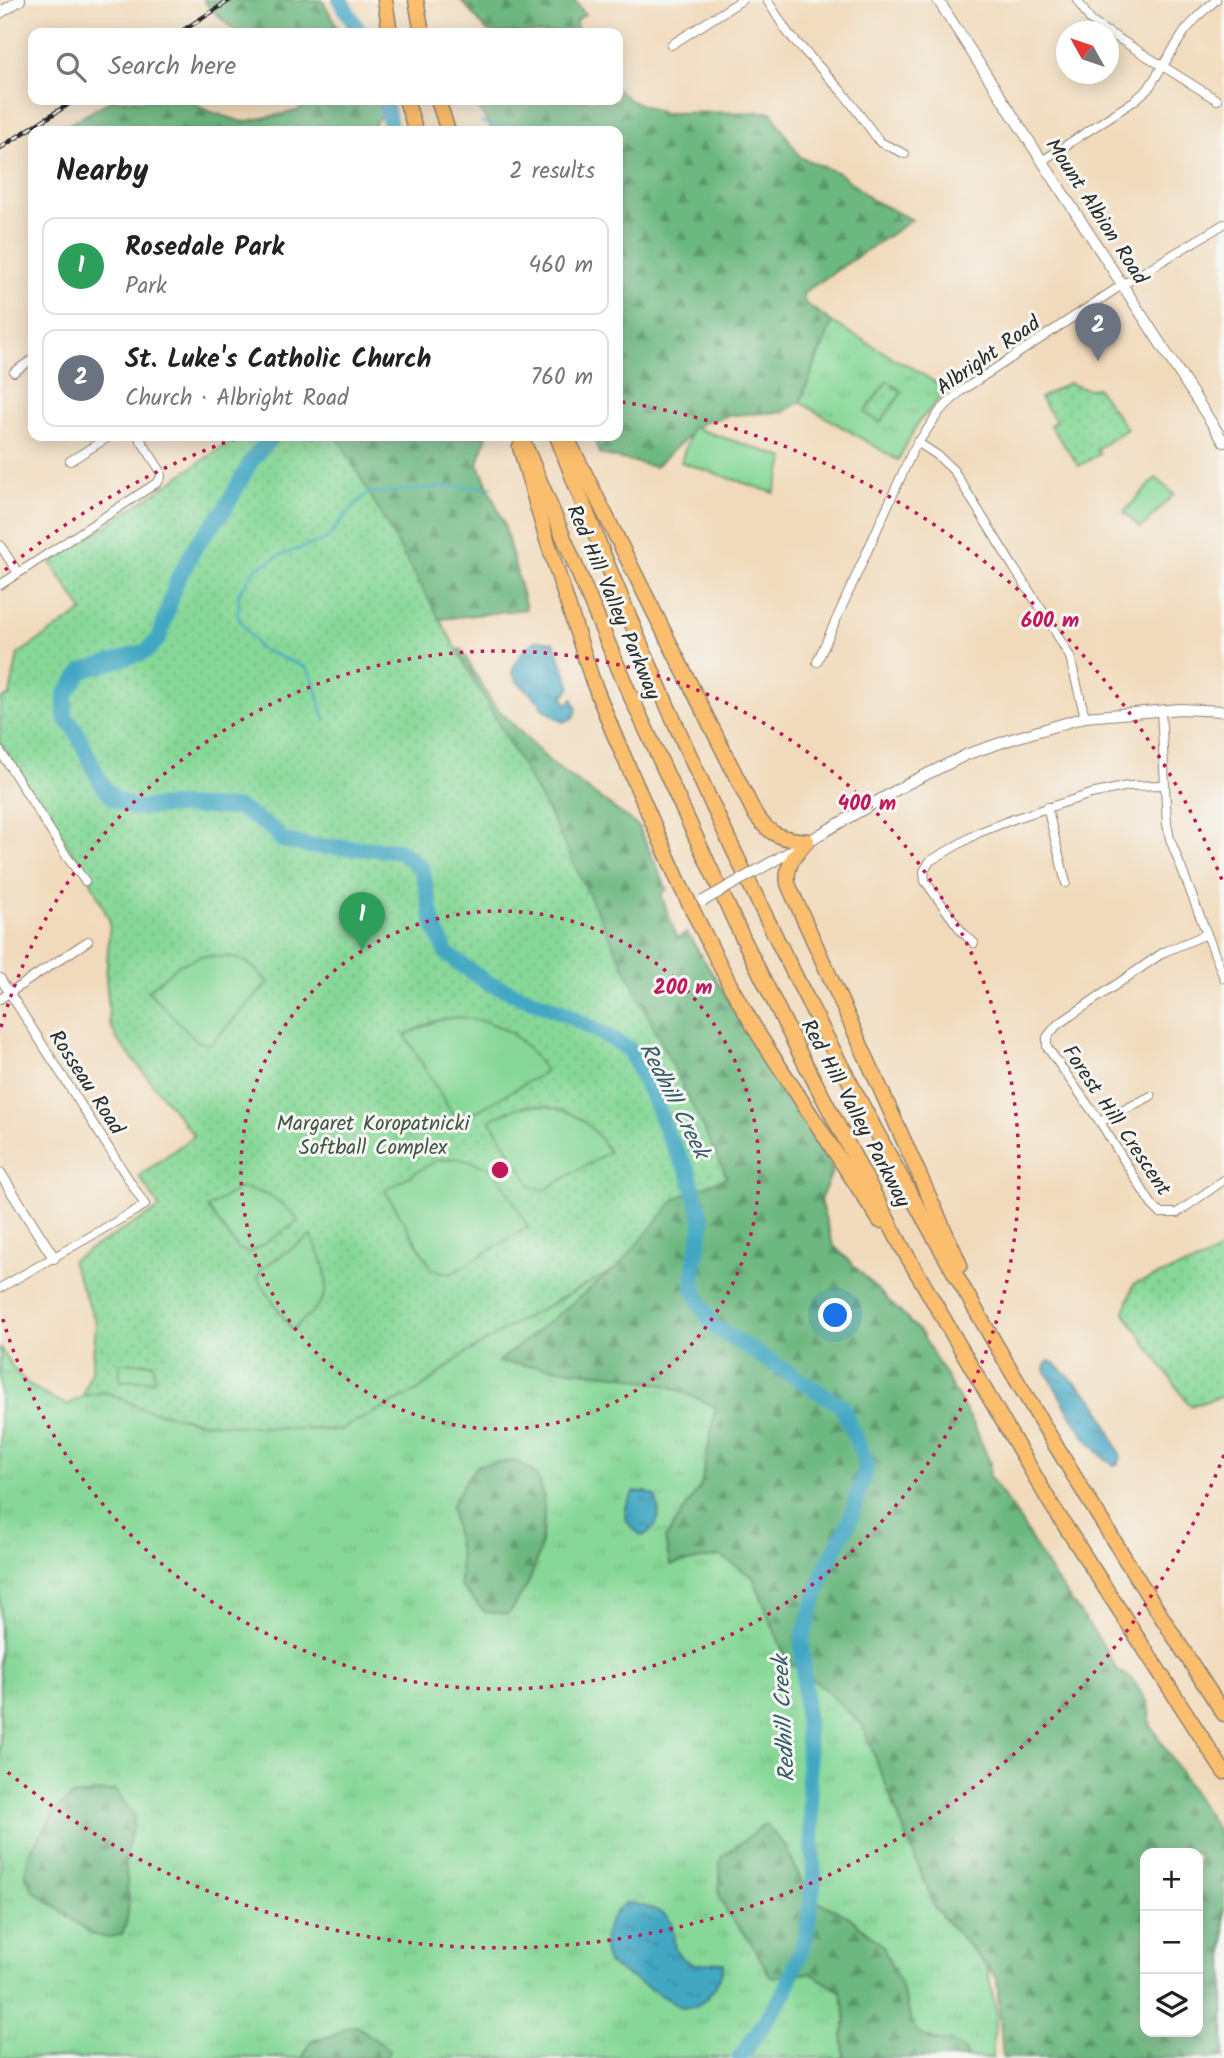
<!DOCTYPE html>
<meta charset="utf-8">
<style>
body{margin:0;font-family:Kalam,sans-serif;background:#f6f6f6;color:#222}
.controls{position:absolute;right:21px;bottom:21px;display:grid;overflow:hidden;border-radius:14px;box-shadow:0 4px 18px #0003}
.controls button{width:63px;height:63px;display:grid;place-items:center;padding:0;border:0;border-bottom:2px solid #e0e0e0;background:#fff;color:#222;font:35px sans-serif}
.compass{position:absolute;left:1056px;top:21px;width:63px;height:63px;border-radius:50%;background:#fff;box-shadow:0 4px 18px #0003;rotate:310deg}
.you{position:absolute;left:836px;top:1316px;width:24px;height:24px;margin:-18px;border:5px solid #fff;border-radius:50%;background:#1a73e8;box-shadow:0 0 0 10px #1a73e833}
.badge{display:grid;place-items:center;width:46px;height:46px;border-radius:50%;background:#1a73e8;color:#fff;font-size:23px;font-weight:700}
.pin{position:absolute;translate:-50% -58px;filter:drop-shadow(0 2px 4px #0008)}
.pin::after{content:'';position:absolute;top:37px;width:24px;height:21px;background:inherit;clip-path:polygon(0 0,100% 0,50% 100%)}
.list{margin:0;padding:0;list-style:none}
h2{display:flex;justify-content:space-between;align-items:center;height:91px;margin:0;padding:0 28px;font-size:30px}
h2 small{font-size:23px;font-weight:400;color:#767676}
.list li{display:grid;grid-template-columns:46px 1fr auto;gap:21px;align-items:center;box-sizing:border-box;height:98px;margin:0 14px 14px;padding:0 14px;border:2px solid #e0e0e0;border-radius:14px}
.list b{display:block;font-size:26px;white-space:nowrap}
.list p{margin:0;font-size:23px;white-space:nowrap;color:#767676}
.list em{font-size:23px;font-style:normal;color:#767676}
.icon{flex:none;width:38px;height:38px;fill:none;stroke:currentColor;stroke-width:2;stroke-linecap:round;stroke-linejoin:round}
.map{position:relative;flex:none;width:1224px;height:2058px;overflow:hidden}
.search{position:absolute;background:#fff;box-shadow:0 4px 18px #0003;left:28px;top:28px;width:595px;height:77px;display:flex;align-items:center;gap:18px;box-sizing:border-box;padding:0 24px;border-radius:14px;color:#767676;font-size:26px}
.panel{position:absolute;background:#fff;box-shadow:0 4px 18px #0003;left:28px;top:126px;width:595px;height:315px;border-radius:14px}
.map>svg:first-child{display:block}
</style>
<div class="map">
<svg width="1224" height="2058" viewBox="0 0 1224 2058">
<defs>
<pattern id="grass-tufts" width="24" height="20" patternUnits="userSpaceOnUse" patternTransform="scale(1.75)"><rect width="24" height="20" fill="#87d898"/><path d="M3 7l-1-3M5 7V3M7 7l1-3M15 17l-1-3M17 17v-4M19 17l1-3" fill="none" stroke="#75ba83"/></pattern>
<pattern id="forest-firs" width="22" height="20" patternUnits="userSpaceOnUse" patternTransform="scale(1.75)"><rect width="22" height="20" fill="#6db880"/><path d="M5 1l3.5 6h-7zM16 11l3.5 6h-7z" fill="#5a9669"/></pattern>
<pattern id="park-dots" width="8" height="8" patternUnits="userSpaceOnUse" patternTransform="scale(1.75)"><rect width="8" height="8" fill="#87d898"/><path d="M2 2h.1M6 6h.1" fill="none" stroke="#75ba83" stroke-width="1.8" stroke-linecap="round"/></pattern>
<pattern id="water-ripples" width="26" height="14" patternUnits="userSpaceOnUse" patternTransform="scale(1.75)"><rect width="26" height="14" fill="#43a7c3"/><path d="M2 4q2-2 4 0t4 0M15 11q2-2 4 0t4 0" fill="none" stroke="#38889f"/></pattern>
</defs>
<rect width="100%" height="100%" fill="#f6f6f2"/>
<filter id="ink" filterUnits="userSpaceOnUse"><feTurbulence type="fractalNoise" baseFrequency=".0143" numOctaves="2"/><feDisplacementMap in="SourceGraphic" scale="14" xChannelSelector="R" yChannelSelector="G"/><feConvolveMatrix kernelMatrix="1 2 1 2 8 2 1 2 1" color-interpolation-filters="sRGB"/></filter>
<filter id="wash" filterUnits="userSpaceOnUse"><feTurbulence type="fractalNoise" baseFrequency=".00686" numOctaves="4" result="noise"/><feDisplacementMap in="SourceGraphic" scale="28" xChannelSelector="R" yChannelSelector="G"/><feGaussianBlur stdDeviation="1.57" result="paint"/><feColorMatrix in="noise" values="0 0 0 0 0 0 0 0 0 0 0 0 0 0 0 0 0 1.4 0 .05"/><feComposite in="paint" operator="in"/></filter>
<g filter="url(#wash)">
<rect width="100%" height="100%" fill="#f1dabb"/>
<g fill="url(#grass-tufts)" stroke="#598262" stroke-width="2">
<path d="M832,322L904,364H906L947,390L917,424L898,460L800,402Z"/>
<path d="M617,1268L722,1414L986,1963L997,2015L993,2040V2058H0V1347C17,1379 33,1391 67,1405L83,1396L106,1392L144,1409L200,1422L270,1428L339,1430L419,1390L460,1357L519,1321Z"/>
</g>
<g fill="url(#forest-firs)" stroke="#4c7256" stroke-width="2" fill-rule="evenodd">
<path d="M204,0H322L341,33H237L208,6Z"/>
<path d="M461,0H574L585,14L575,22L580,33H489Z"/>
<path d="M618,89L629,100L663,113L771,112L800,157L841,174L872,200L912,220L803,293L805,303L832,322L800,402L783,412L730,415L702,423L655,467L600,454L593,436H618V131H565L556,125H551L528,129L527,131H492L479,108L481,100H618Z"/>
<path d="M112,100H191L208,111L243,122L297,111L307,103L305,100H376L382,113L370,131H57Z"/>
<path d="M297,436H487L478,463L504,524L526,609L383,626Z"/>
<path d="M461,649L492,703L550,762L638,826L667,889L661,895L677,938L687,933L814,1136L833,1170L820,1200L833,1245L921,1333L974,1425L990,1463L989,1476L1013,1509L1055,1579L1101,1642L1118,1671L1132,1679L1148,1703L1151,1726L1224,1841V2058H1003L997,1978L935,1908L862,1725L824,1688L787,1661L753,1577L720,1556L670,1565L665,1539L701,1485L716,1407L671,1387L624,1376L498,1362L616,1268L447,651ZM1145,1853H1198V2032H1145Z"/>
<path d="M514,1461C519,1464 528,1467 533,1472C554,1494 541,1552 531,1577C526,1590 516,1602 508,1614L485,1612L460,1586V1557L451,1507L467,1478L478,1465Z"/>
<path d="M115,1790L134,1815C133,1830 126,1846 126,1858C125,1884 134,1910 122,1934L107,1938L92,1934L33,1890L25,1873L30,1851L57,1809L73,1796Z"/>
<path d="M765,1824L785,1845L800,1878L820,1903L848,1916L882,1945L900,1984L913,2025L919,2034L936,2041H949L964,2050L967,2058H843L844,2052L842,2035L846,2020L841,1992L810,1973L771,1977L750,1941L727,1913L719,1893L721,1858Z"/>
<path d="M357,2026L390,2050L385,2058H302L313,2039L333,2036L347,2027Z"/>
</g>
<g fill="url(#park-dots)" stroke="#598262" stroke-width="2">
<path d="M887,381L902,392L880,423L865,412Z"/>
<path d="M1068,383L1086,389L1097,388L1127,429L1097,449L1100,454L1079,466L1050,425L1056,421L1040,398Z"/>
<path d="M239,436H337L554,823L727,1177L676,1198L617,1268L519,1321L460,1357L419,1390L339,1430L270,1428L200,1422L144,1409L106,1392L83,1396L92,1367L96,1323L71,1261L160,1208L139,1176L194,1136L117,1039L110,1024L106,978L110,922L90,879L0,743V700L10,695L18,654L83,611L51,563Z"/>
<path d="M1224,1248V1396L1190,1406L1124,1312L1134,1284L1203,1260Z"/>
</g>
<g fill="#87d898" stroke="#598262" stroke-width="2">
<path d="M692,427L785,458L774,493L681,462Z"/>
<path d="M1156,478L1174,494L1141,528L1124,512Z"/>
<path d="M201,956C237,957 244,954 268,983L211,1044L198,1042L148,991L177,966Z"/>
<path d="M458,1017C506,1022 518,1035 546,1071L469,1116L452,1113L405,1035L435,1021Z"/>
<path d="M535,1105C571,1108 591,1121 609,1152L544,1190L532,1187L490,1120L515,1108Z"/>
<path d="M457,1158L489,1167L500,1178L528,1227L451,1274L432,1269L385,1190L438,1160Z"/>
<path d="M239,1188C268,1192 280,1199 299,1221L250,1253L238,1249L208,1208Z"/>
<path d="M311,1236C321,1256 335,1282 320,1303C313,1313 301,1322 292,1330L258,1279L261,1269Z"/>
<path d="M120,1363H154V1380L120,1381Z"/>
</g>
<g fill="url(#water-ripples)" stroke="#376977" stroke-width="2">
<path d="M537,640L554,642L571,688L563,696L566,704L573,699L577,709L573,718L563,722L540,706L541,703L517,681L512,672C516,657 525,648 537,640Z"/>
<path d="M1049,1361L1055,1364L1090,1396L1099,1407L1121,1457L1118,1464L1113,1465C1084,1446 1063,1399 1045,1370V1365Z"/>
<path d="M635,1492H646L655,1496C662,1515 660,1525 643,1536C623,1524 619,1511 635,1492Z"/>
<path d="M627,1902C639,1905 665,1909 671,1922C677,1937 668,1950 687,1961C700,1968 710,1960 724,1963C721,1982 705,2010 683,2008L608,1964C607,1959 604,1953 604,1947C604,1929 612,1912 627,1902Z"/>
</g>
<g fill="none" stroke-linecap="round" stroke-linejoin="round">
<g stroke="#43a7c3" stroke-width="2.5">
<path d="M358,30L363,33"/>
<path d="M481,122L514,131"/>
<path d="M325,721L315,684L307,668L260,649L238,618L239,592L257,568L281,555L328,539L345,516L366,494L440,487H493"/>
</g>
<g stroke="#43a7c3" stroke-width="16">
<path d="M340,0L360,33"/>
<path d="M385,100L391,131"/>
<path d="M272,436L251,461L225,509L197,544L177,580L159,638L147,651L82,671L65,695V718L75,729L102,785L113,798L134,808L171,806L239,808L274,830L281,840L308,846L399,850L422,869L435,928L447,954L486,982L564,1013L628,1048L658,1109L669,1138L688,1171L703,1221L695,1261L693,1287L703,1309L713,1326L842,1406L867,1465L849,1523L824,1570L802,1640L814,1878L806,1937L785,1992L740,2058"/>
</g>
</g>
</g>
<g filter="url(#ink)">
<g fill="none" stroke-linecap="round" stroke-linejoin="round">
<defs>
<g id="minor">
<path d="M767,0L788,33L845,95L880,142L905,154"/>
<path d="M1077,0L1091,21L1107,32"/>
<path d="M1108,32L1217,100"/>
<path d="M671,45L742,0"/>
<path d="M1042,161L1134,101L1148,89L1185,31L1200,14L1216,0"/>
<path d="M14,372L33,359"/>
<path d="M917,442L937,455L954,471L1014,568L1049,621L1070,657L1085,717"/>
<path d="M70,461L110,436"/>
<path d="M0,545L18,573"/>
<path d="M0,585L158,482L161,477L160,470L138,436"/>
<path d="M817,662L913,450L940,411L961,391L1122,285L1224,224"/>
<path d="M1161,710L1167,824L1170,839L1224,978"/>
<path d="M0,751L67,857L85,881"/>
<path d="M1047,807L1066,883"/>
<path d="M1207,934L1164,952L1057,1025L1047,1037V1047L1100,1122L1152,1205L1160,1213H1177L1224,1180"/>
<path d="M974,943L962,932L925,881L924,871L930,861L978,833L1016,818L1091,794L1128,786L1165,785"/>
<path d="M0,978L145,1205L0,1288"/>
<path d="M0,999L88,941"/>
<path d="M1100,1122L1151,1096"/>
</g>
<g id="tertiary">
<path d="M938,0L1224,442"/>
<path d="M0,13L20,0"/>
<path d="M779,858L907,784L968,754L1012,739L1085,717L1180,709L1224,711"/>
<path d="M0,1173L54,1258"/>
</g>
<g id="motorway">
<path d="M385,0L390,33"/>
<path d="M416,0L422,33"/>
<path d="M406,100L416,131"/>
<path d="M438,100L448,131"/>
<path d="M521,436L626,686L735,922L798,1050L902,1247L1051,1504L1224,1772"/>
<path d="M557,436C727,888 961,1310 1224,1714"/>
<path d="M566,436L755,814C770,836 782,839 807,841"/>
<path d="M520,447L546,537L592,679L613,732L681,887L732,989L760,1037L880,1221"/>
<path d="M807,841C795,855 785,865 788,884L960,1265"/>
</g>
</defs>
<use href="#minor" stroke="#8e8273" stroke-width="10"/>
<use href="#tertiary" stroke="#8e8273" stroke-width="12"/>
<use href="#motorway" stroke="#8e8273" stroke-width="17"/>
<use href="#minor" stroke="#fff" stroke-width="8"/>
<use href="#tertiary" stroke="#fff" stroke-width="10"/>
<use href="#motorway" stroke="#fbbe6e" stroke-width="14"/>
<defs>
<g id="rail">
<path d="M179,33L230,0"/>
<path d="M0,148L75,100"/>
</g>
</defs>
<use href="#rail" stroke="#2b2b2b" stroke-width="5"/>
<use href="#rail" stroke="#f6f6f2" stroke-width="2.5" stroke-dasharray="8" stroke-linecap="butt"/>
<defs>
<path id="tertiary-bridge" d="M703,901L779,858"/>
</defs>
<use href="#tertiary-bridge" stroke="#8e8273" stroke-width="12" stroke-linecap="butt"/>
<use href="#tertiary-bridge" stroke="#fff" stroke-width="10"/>
</g>
</g>
<g fill="none" stroke="#c2185b" stroke-width="3.5" stroke-dasharray="3.5 7">
<circle cx="500" cy="1170" r="259"/>
<path d="M1 1027A519 519 0 1 1 1 1313"/>
<path d="M1224 1455A778 778 0 0 1 5 1770M5 570A778 778 0 0 1 240 437M622 402A778 778 0 0 1 1224 885"/>
</g>
<g text-anchor="middle" stroke-width="6" stroke-linejoin="round" paint-order="stroke">
<g font-size="21" fill="#2b2b2b" stroke="#f6f6f2">
<text transform="translate(1097 211) rotate(57)" y="7">Mount Albion Road</text>
<text transform="translate(988 355) rotate(-35)" y="7">Albright Road</text>
<text transform="translate(614 602) rotate(67)" y="7">Red Hill Valley Parkway</text>
<text transform="translate(87 1082) rotate(57)" y="7">Rosseau Road</text>
<text transform="translate(856 1113) rotate(62)" y="7">Red Hill Valley Parkway</text>
<text transform="translate(1117 1120) rotate(56)" y="7">Forest Hill Crescent</text>
</g>
<g font-size="21" fill="#425646" stroke="#f6f6f2">
<text x="373" y="1130">Margaret Koropatnicki<tspan x="373" dy="24">Softball Complex</tspan></text>
</g>
<g font-size="23" font-style="italic" fill="#355d68" stroke="#f6f6f2">
<text transform="translate(675 1100) rotate(63)" y="8">Redhill Creek</text>
<text transform="translate(783 1719) rotate(-93)" y="8">Redhill Creek</text>
</g>
</g>
<circle cx="500" cy="1170" r="10" fill="#c2185b" stroke="#f6f6f2" stroke-width="3.5"/>
<g font-size="21" text-anchor="middle" font-weight="bold" fill="#c2185b" stroke="#f6f6f2" stroke-width="6" stroke-linejoin="round" paint-order="stroke">
<text x="1050" y="627">600 m</text>
<text x="867" y="810">400 m</text>
<text x="683" y="994">200 m</text>
</g>
</svg>
<div class="controls">
<button>+</button>
<button>−</button>
<button><svg class="icon" aria-label="layers" viewBox="0 0 24 24"><path d="M12 4l9 5-9 5-9-5zM3 14l9 5 9-5"/></svg></button>
</div>
<svg class="compass" viewBox="-18 -18 36 36"><path d="M0-13l5 13h-10z" fill="#e53935"/><path d="M0 13l5-13h-10z" fill="#767676"/></svg>
<div class="you"></div>
<div class="pin badge" style="left:362px;top:950px;background:#2e9e5b">1</div>
<div class="pin badge" style="left:1098px;top:361px;background:#6b7280">2</div>
<div class="search"><svg class="icon" aria-label="search" viewBox="0 0 24 24"><circle cx="10" cy="10" r="6"/><path d="M15 15l6 6"/></svg>Search here</div>
<section class="panel">
<h2>Nearby<small>2 results</small></h2>
<ul class="list">
<li><span class="badge" style="background:#2e9e5b">1</span><div><b>Rosedale Park</b><p>Park</p></div><em>460 m</em></li>
<li><span class="badge" style="background:#6b7280">2</span><div><b>St. Luke's Catholic Church</b><p>Church · Albright Road</p></div><em>760 m</em></li>
</ul>
</section>
</div>
